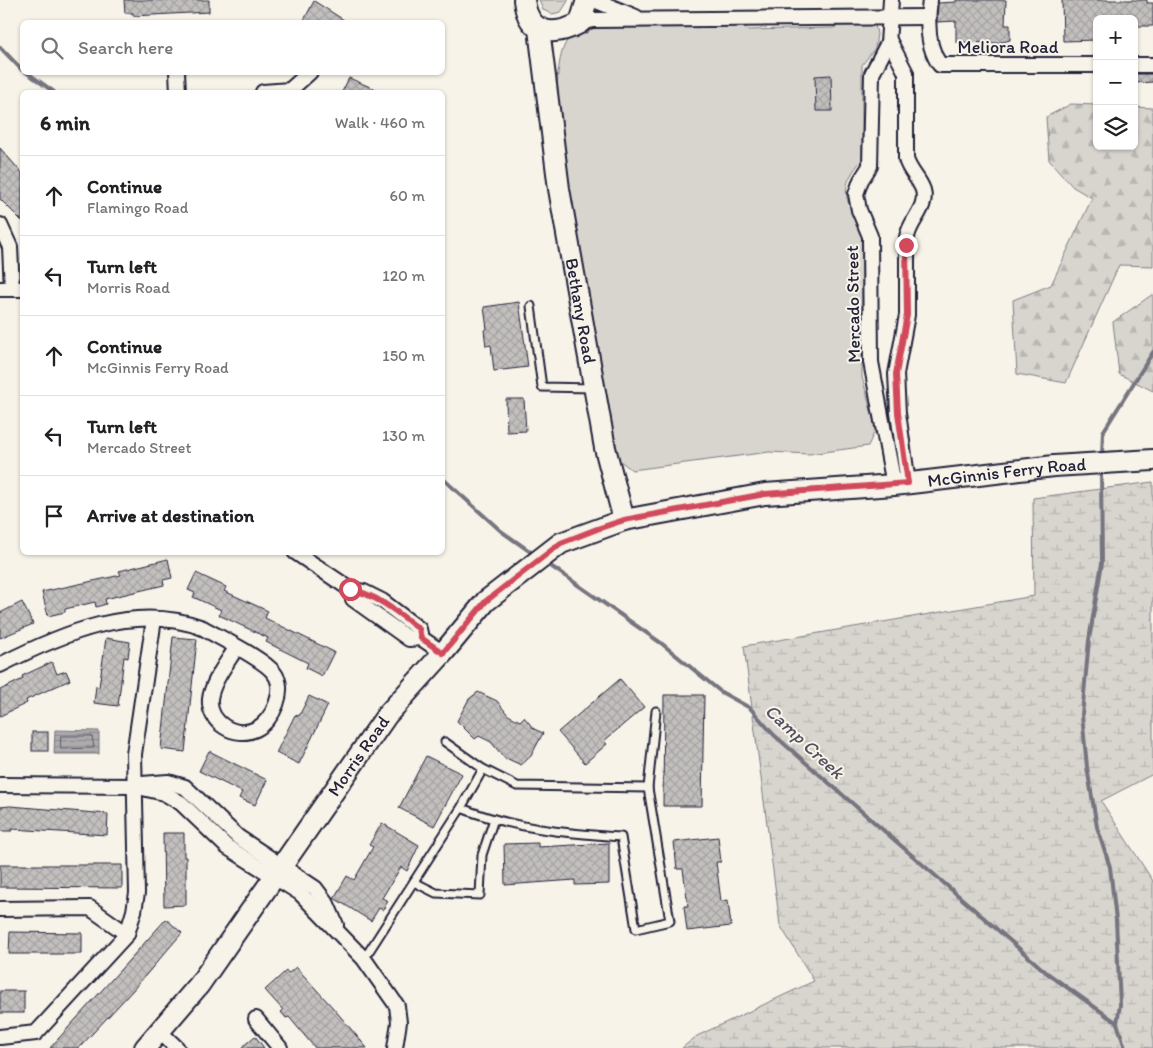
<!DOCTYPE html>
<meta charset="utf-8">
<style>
body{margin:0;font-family:Itim,sans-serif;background:#f6f6f6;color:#202124}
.controls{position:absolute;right:15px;top:15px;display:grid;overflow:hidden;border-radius:8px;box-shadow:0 1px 4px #0004}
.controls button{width:45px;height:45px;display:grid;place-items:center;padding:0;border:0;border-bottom:1px solid #e0e0e0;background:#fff;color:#202124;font:25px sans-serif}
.stop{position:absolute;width:15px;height:15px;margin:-11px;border:4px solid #d1495b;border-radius:50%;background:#fff}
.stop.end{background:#d1495b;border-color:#fff;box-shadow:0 1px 5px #0008}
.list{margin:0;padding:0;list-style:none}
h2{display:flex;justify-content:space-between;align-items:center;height:65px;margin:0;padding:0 20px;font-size:21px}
h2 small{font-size:16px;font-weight:400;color:#757577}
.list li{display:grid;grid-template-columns:32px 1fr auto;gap:15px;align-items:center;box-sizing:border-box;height:80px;padding:0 20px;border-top:1px solid #e0e0e0}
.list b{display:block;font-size:19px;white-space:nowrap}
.list p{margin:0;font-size:16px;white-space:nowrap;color:#757577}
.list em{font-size:16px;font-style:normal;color:#757577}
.icon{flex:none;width:28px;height:28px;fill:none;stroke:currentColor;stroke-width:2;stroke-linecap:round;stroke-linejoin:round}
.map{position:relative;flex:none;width:1153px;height:1048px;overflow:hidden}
.search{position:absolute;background:#fff;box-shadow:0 1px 4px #0004;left:20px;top:20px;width:425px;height:55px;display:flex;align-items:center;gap:12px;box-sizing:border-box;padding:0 18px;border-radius:8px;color:#757577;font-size:19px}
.panel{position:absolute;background:#fff;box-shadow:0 1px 4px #0004;left:20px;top:90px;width:425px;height:465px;border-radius:8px}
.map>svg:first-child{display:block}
</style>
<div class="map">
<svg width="1153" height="1048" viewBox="0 0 1153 1048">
<defs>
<pattern id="forest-firs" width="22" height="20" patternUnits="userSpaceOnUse" patternTransform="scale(1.25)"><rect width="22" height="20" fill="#d8d5cf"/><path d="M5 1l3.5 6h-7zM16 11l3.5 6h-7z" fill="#b9b7b3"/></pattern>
<pattern id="wetland-marsh" width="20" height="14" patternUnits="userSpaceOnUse" patternTransform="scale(1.25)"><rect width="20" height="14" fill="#d8d5cf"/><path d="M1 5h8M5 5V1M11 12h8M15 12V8" fill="none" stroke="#b9b7b3"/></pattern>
<pattern id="water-rules" width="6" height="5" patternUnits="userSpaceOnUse" patternTransform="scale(1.25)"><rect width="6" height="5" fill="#aeabad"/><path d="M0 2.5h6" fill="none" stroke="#8d8b8e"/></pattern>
<pattern id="building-cross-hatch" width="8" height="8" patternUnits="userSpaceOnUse" patternTransform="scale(1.25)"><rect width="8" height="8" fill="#c2bfbd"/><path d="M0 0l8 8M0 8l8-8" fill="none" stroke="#a6a4a3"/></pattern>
</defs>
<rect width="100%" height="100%" fill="#f7f3e8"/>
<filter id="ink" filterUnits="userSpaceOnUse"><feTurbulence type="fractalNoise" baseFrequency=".02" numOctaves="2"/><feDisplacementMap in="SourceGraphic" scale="10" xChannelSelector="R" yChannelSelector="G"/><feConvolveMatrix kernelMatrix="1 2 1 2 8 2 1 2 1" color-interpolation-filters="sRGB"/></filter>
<g filter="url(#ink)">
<g fill="#d8d5cf" stroke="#7d7c85">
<path d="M539,0H568V1L561,12L552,14L543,10Z"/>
<path d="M847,23L875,25L877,34L875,48L862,65V160C840,185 842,199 862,225V377L876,429L868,446L809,454L769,452L632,470L619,460L563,164C559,137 548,52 573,34C592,20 711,25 740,24L748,30L833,28Z"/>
</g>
<g fill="url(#forest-firs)" stroke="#7d7c85">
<path d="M1071,104L1097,105V146H1134V107L1153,108V266L1119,265L1066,383L1017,374L1013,300L1051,285L1092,198L1073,187L1049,160L1046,117Z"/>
<path d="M1153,294V391L1119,374L1113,322Z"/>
</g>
<path fill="url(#wetland-marsh)" stroke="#7d7c85" d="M1153,482V774L1101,801L1153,881V1048H682L697,1036L814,981L780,925L744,646L1034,596L1033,498Z"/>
<path fill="url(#water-rules)" stroke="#76747f" d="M55,730L99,731V754H54Z"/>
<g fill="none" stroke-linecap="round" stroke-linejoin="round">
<path stroke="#5a5969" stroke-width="1" d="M61,736H92L94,748L61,749Z"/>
<g stroke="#76747f" stroke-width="4">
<path d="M0,47L22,70"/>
<path d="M26,72L54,92"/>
<path d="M1102,456L1103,432L1153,352"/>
<path d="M1101,470L1102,563L1089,640L1082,715L1087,767L1097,827L1110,867L1116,920L1120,1005L1117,1023"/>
<path d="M442,478L501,531L535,555"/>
<path d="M545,562L661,643L721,692L750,708L774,735L1047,973L1117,1023L1125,1048"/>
</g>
</g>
<g fill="url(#building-cross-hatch)" stroke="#22223b">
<path d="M124,0H209V12L133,16V13H125Z"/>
<path d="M956,0H1006L1005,25H1010V40L998,43L956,42V21L937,22V17L938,3L956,2Z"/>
<path d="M1062,0H1147V3H1153V26H1134V19H1097V40L1063,41Z"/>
<path d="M314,1L347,22H303Z"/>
<path d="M1134,74H1153V82L1134,83Z"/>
<path d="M831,75L832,111H816L815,76Z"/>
<path d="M349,78L382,92H342Z"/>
<path d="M0,148L22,173V221L0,199Z"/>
<path d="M519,302L528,367L494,371L491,345L486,346L484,330L487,329L484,307Z"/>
<path d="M506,399H524L526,431L507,432Z"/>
<path d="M168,559L172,578L163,580L164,585L105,599L106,604L96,607L95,602L65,609V612L48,616L42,592L121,575L119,571Z"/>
<path d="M196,573L226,587L224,591L268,611L265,618L334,652L322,676L306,668L308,663L266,642L268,638L219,615L221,610L193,597L195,593L188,590Z"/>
<path d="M22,602L33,624L0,638V613Z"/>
<path d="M173,637L197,639L185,752L161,749Z"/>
<path d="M106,638L130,642L128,658L124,657L118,706L94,703L96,686L99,687Z"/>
<path d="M52,662L57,674L66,671L70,680L26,700L27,703L0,716V690L23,679L22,676Z"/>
<path d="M620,679L644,707L604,741L607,744L585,763L558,732Z"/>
<path d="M478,692L497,701L508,715L520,721L524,717L534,729L543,733L531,756L521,765L508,759L506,760L491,742L479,736L475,739L457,721L469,699Z"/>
<path d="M664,695H704L702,806H663Z"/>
<path d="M309,696L328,705L299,764L276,753L295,715L299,716Z"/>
<rect x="32" y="732" width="16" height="19"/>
<path d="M209,751L267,780L255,805L239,798L242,792L199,771Z"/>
<path d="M426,756L462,774L434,826L399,808Z"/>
<path d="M10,806L108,814L107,835L12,829V831H0V807Z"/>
<path d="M382,823L419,845L407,871L401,867L382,898L388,901L383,910L379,908L371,921L334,898L347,876L354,880L373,847L369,845Z"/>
<path d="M163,833H184V857H186V905L164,906Z"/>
<path d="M718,837L721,862H716L721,901L728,900L731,926L687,931L684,906H688L683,869H677L674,842Z"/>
<path d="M538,843V847L609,843V884L575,885V880L505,885L504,844Z"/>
<path d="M0,865H122V888L0,887Z"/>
<path d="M166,919L182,933L133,990L79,1048H50Z"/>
<path d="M10,932L82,933V954H9Z"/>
<path d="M296,967L334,1009L367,1048H315L289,1017L286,1018L281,1012L283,1010L265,990L286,971L289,973Z"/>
<rect x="0" y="991" width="24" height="22"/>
<path d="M255,1036L264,1048H241Z"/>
</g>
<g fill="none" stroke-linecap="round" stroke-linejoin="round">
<defs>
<g id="lane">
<path d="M531,306L542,387L593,388"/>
<path d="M445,742L483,769"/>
<path d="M648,788L656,711"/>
<path d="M414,882L436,893L480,895L482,855L494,819"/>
<path d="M364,959L461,808L483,769L517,786L648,788L670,921L636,929L621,837C564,833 515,829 461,808"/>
</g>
<g id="street">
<path d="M594,0L636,17"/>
<path d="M891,0L888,43L872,74L870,166L861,180L856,194L859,210L870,236L871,362L894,485"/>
<path d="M930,0C927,21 927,47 940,65H1097"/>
<path d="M580,23L593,20L928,17"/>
<path d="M889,40L906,73V159C909,171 919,178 923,190C928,208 910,220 907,237V315L896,374L898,413L908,483"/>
<path d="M1134,65H1153"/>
<path d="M177,72L178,92"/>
<path d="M263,92L290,90L310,72"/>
<path d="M0,225L10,247L12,289"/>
<path d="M0,289H22"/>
<path d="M295,552L350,589L364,592L382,601L419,629L421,638"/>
<path d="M350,589L353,599L409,639L421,638L443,653"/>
<path d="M0,665C61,634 134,602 203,628C220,638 264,659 274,673C287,689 273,721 256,729C235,739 208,723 210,699C212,682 227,663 236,648"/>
<path d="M142,784L168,782L185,787L238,837L315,888L327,904L336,925"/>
<path d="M0,785L134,786L164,793L181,803L227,847L300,893L364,959L397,1006L399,1022L395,1048"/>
<path d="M0,909L90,908L127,934"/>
<path d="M256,1019L280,1048"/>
<path d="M159,1031L177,1048"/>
<path d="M0,1037L36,1033L127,934L134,911L137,893L134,754L154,619"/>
</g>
<g id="secondary">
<path d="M524,0C528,35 554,37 580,23L587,0"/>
<path id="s1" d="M539,29L559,189L605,448L624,520"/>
<path id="s2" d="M145,1048L199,985L387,715L443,653L486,601L561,543L624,520L765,494L894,485L1054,466L1153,460"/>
</g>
</defs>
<use href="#lane" stroke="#22223b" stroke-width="11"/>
<use href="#street" stroke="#22223b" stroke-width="18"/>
<use href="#secondary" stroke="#22223b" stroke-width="24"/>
<use href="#lane" stroke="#f7f3e8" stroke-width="7"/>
<use href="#street" stroke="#f7f3e8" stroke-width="14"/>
<use href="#secondary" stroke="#f7f3e8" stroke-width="20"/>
</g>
</g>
<g fill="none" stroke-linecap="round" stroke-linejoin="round" filter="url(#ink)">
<path stroke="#d1495b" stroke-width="6" d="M350,589C377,595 397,612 419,629L421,638L443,653L486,601L561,543L597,529L624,520L765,494L908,483L898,413L896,374L907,315L906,245"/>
</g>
<g text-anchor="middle" stroke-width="4" stroke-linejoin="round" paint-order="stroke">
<g font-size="18" fill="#22223b" stroke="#f7f3e8">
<text x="1008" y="53">Meliora Road</text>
<text transform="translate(853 304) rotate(-91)" y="6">Mercado Street</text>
<text dy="6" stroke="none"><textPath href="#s1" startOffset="285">Bethany Road</textPath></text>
<text dy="6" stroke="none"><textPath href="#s2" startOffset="1111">McGinnis Ferry Road</textPath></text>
<text dy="6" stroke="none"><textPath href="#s2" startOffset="362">Morris Road</textPath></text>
</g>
<g font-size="19" font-style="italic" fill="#535263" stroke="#f7f3e8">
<text transform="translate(805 741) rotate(43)" y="7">Camp Creek</text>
</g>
</g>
</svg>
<div class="controls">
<button>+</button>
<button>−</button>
<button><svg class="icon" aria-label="layers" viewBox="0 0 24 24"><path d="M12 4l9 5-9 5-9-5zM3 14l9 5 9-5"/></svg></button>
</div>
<div class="stop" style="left:350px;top:589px"></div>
<div class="stop end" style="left:906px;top:245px"></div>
<div class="search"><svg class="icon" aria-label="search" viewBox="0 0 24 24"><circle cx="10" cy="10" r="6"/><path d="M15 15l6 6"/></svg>Search here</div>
<section class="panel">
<h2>6 min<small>Walk · 460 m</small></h2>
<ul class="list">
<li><svg class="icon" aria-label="ahead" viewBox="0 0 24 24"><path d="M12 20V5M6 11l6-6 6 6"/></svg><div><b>Continue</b><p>Flamingo Road</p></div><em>60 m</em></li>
<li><svg class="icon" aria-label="left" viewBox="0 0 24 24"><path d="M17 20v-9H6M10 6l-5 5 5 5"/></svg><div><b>Turn left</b><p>Morris Road</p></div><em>120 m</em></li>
<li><svg class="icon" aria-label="ahead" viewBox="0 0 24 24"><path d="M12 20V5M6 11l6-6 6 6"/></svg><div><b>Continue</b><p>McGinnis Ferry Road</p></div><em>150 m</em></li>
<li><svg class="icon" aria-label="left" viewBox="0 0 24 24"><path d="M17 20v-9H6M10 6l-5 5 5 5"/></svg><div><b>Turn left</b><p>Mercado Street</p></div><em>130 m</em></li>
<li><svg class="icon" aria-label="arrive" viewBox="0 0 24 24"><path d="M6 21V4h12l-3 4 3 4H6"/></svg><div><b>Arrive at destination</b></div></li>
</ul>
</section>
</div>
